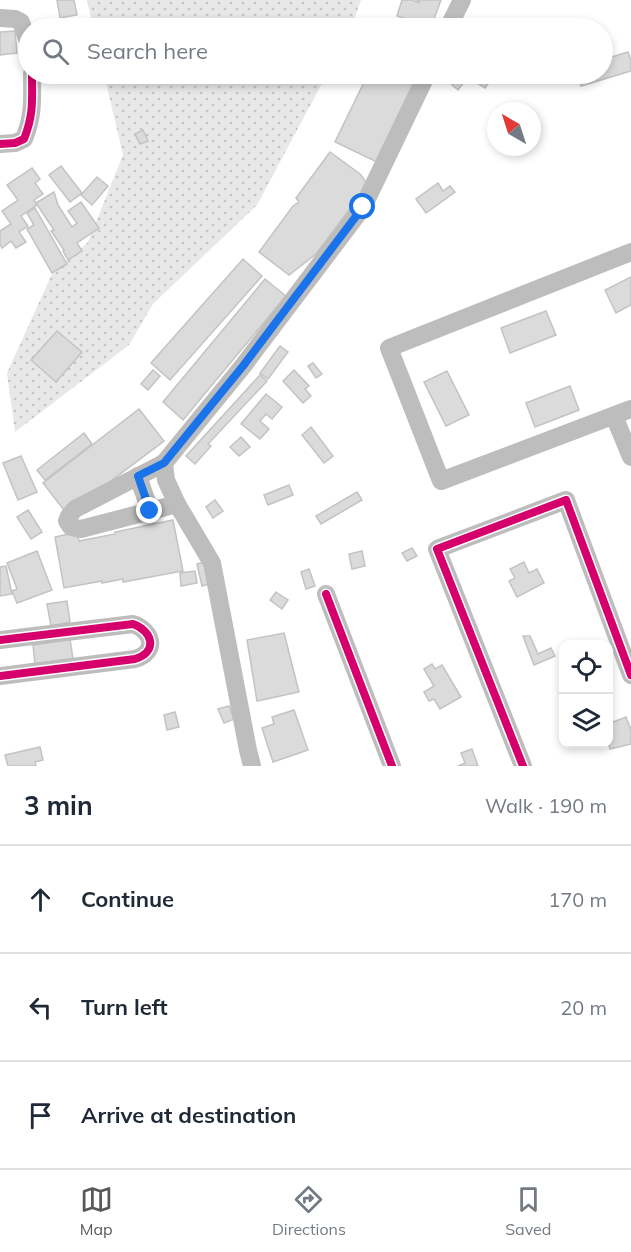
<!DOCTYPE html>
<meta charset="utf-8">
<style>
body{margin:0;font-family:Mulish,sans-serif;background:#f6f6f7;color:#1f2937}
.controls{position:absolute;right:18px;bottom:18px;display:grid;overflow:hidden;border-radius:12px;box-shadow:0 3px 9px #0003}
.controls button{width:54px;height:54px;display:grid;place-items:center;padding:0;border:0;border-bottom:2px solid #e0e1e3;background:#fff;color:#1f2937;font:30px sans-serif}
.compass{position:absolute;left:487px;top:102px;width:54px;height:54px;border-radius:50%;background:#fff;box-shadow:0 3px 9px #0003;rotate:321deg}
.stop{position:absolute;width:18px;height:18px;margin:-14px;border:4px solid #1a73e8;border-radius:50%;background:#fff}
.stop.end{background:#1a73e8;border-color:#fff;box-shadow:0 2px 6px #0008}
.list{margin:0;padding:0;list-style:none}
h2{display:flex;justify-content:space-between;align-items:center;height:78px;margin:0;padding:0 24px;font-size:26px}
h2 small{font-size:20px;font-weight:400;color:#747a83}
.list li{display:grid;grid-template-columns:39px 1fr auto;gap:18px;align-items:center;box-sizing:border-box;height:108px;padding:0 24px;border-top:2px solid #e0e1e3}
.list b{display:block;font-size:22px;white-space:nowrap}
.list em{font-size:20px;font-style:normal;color:#747a83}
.icon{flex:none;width:33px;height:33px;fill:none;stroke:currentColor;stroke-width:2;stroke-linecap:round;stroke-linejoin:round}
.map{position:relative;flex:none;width:631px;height:766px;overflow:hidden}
.search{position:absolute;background:#fff;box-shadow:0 3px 9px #0003;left:18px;right:18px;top:18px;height:66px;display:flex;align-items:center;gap:15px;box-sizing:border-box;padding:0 21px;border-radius:33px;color:#747a83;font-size:22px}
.sheet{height:402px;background:#fff}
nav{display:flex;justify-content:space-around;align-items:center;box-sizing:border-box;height:84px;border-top:2px solid #e0e1e3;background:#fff;font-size:16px;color:#747a83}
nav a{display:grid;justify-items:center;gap:3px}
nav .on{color:#595959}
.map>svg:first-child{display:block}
</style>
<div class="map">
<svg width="631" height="766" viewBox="0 0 631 766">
<defs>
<pattern id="grass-dots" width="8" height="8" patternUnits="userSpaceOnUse" patternTransform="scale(1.5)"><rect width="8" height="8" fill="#e8e8e8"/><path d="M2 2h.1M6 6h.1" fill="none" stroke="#c5c5c5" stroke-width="1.8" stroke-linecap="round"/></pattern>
</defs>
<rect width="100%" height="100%" fill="#fff"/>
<g fill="url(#grass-dots)">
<path d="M87,0H361L351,28H93Z"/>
<path d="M104,74H327L257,205L153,304L129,345L15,432L7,373L51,276L88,242L123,155Z"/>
</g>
<g fill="#dbdbdb" stroke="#c3c3c3" stroke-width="1.5">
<path d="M57,0H74L77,15L60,18Z"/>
<path d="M402,0H412L420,3L417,0H441L431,27L397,16Z"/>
<path d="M80,23V28H44Z"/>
<path d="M15,31L17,53L0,55V32Z"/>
<path d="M628,52L631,61V71L581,86L577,74H602V60Z"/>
<path d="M368,74H424L379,163L335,142Z"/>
<path d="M461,74H466L469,76L458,90L452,85Z"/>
<path d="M479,74H495L485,88L474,81Z"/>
<path d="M143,130L148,141L140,144L135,134Z"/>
<path d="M330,152L360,174L368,185L316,254L289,275L259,252L293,206L299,202L296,198Z"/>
<path d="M61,166L82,193L70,202L49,175Z"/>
<path d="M32,168L40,179L35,183L43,194L34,200L37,205L21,216L28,226L19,232L26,242L16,248L11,241L2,248L0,244V231L11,224L2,211L18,200L7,185Z"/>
<path d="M97,177L108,186L92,205L81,195Z"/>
<path d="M438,183L443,191L450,186L455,192L426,213L416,199Z"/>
<path d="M54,192L58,205L72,227L77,223L68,211L81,202L99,228L77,243L82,251L68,260L63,251L64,250L51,231L54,230L36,203Z"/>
<path d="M35,208L67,264L52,273L27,229L34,225L27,213Z"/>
<path d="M243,259L262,276L170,380L151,363Z"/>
<path d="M631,277V305L616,313L605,290Z"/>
<path d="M265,279L286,296L183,420L163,402Z"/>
<path d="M546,311L556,335L510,353L501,328Z"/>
<path d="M57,331L82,352L56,382L31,360Z"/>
<path d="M280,346L288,352L268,379L260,373Z"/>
<path d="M313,363L322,374L316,378L308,366Z"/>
<path d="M153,370L160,376L148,390L141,384Z"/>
<path d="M294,370L309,386L305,389L311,396L303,403L283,381Z"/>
<path d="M447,371L469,415L446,426L424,382Z"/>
<path d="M260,375L267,381L208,444L211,446L195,464L186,456Z"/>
<path d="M570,386L579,410L535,427L526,403Z"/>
<path d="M266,394L282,407L272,419L266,414L260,421L269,429L260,439L241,424Z"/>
<path d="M139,409L164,441L67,514L43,483Z"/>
<path d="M311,427L333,456L324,463L302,435Z"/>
<path d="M84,433L92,444L45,480L37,470Z"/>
<path d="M241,437L250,447L239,456L230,447Z"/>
<path d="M21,456L37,492L18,500L3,463Z"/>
<path d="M289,485L293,495L268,505L264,495Z"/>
<path d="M357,492L362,500L321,524L316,516Z"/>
<path d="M215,500L223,511L213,518L206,507Z"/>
<path d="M28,510L42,532L31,539L17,517Z"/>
<path d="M173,520L183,571L123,582V579L102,583V581L64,588L55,537L77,532L79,541L115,534V532Z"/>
<path d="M412,548L417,556L407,561L402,553Z"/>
<path d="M37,551L52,590L17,603L12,591L17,589L7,563Z"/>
<path d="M362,551L365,566L352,569L349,554Z"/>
<path d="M208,561L213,583L202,586L197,564Z"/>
<path d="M524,562L529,573L537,569L544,583L517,597L509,581L515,578L510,569Z"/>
<path d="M6,566L12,594L0,596V567Z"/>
<path d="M309,569L315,586L306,589L301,572Z"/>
<path d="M195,571L197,583L181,586L180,573Z"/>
<path d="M276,592L288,600L282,609L270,600Z"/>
<path d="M67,601L70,622L51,626L47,604Z"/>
<path d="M284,633L299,692L257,701L247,640Z"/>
<path d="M523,636H530L538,654L551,648L555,656L534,665Z"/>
<path d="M70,639L73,659L35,664L33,645Z"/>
<path d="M432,664L435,669L442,665L461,697L440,709L434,699L429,701L424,692L434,686L424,669Z"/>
<path d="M229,706L234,719L224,723L218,709Z"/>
<path d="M294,710L308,750L273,762L262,728L274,724L272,717Z"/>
<path d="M175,712L179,727L167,730L164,715Z"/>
<path d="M626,717L631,730V744L610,749L608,742V724Z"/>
<path d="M40,747L43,760L35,762L36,766H8L5,755Z"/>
<path d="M472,749L478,766H458L465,763L461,753Z"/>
</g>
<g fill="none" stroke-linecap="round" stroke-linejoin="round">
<g stroke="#bdbdbd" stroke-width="18">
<path d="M0,18L15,19L21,22L28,42"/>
<path d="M448,28L462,0"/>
<path d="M0,144L15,143L24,139C34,114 32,99 32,74"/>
<path d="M631,252L389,348L441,481L631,409"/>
<path d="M614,416L631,457"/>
<path d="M164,463L75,509L69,516L67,521L71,527L81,529L177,504"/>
<path d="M138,476L150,511"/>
<path d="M326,594L392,766"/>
<path d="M0,640L133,624C153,631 158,652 135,659L0,676"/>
<path d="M252,766L248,750L212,563L177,504L166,480L164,463L243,366L363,207L427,74"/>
<path d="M523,766L437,549L566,500L631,675"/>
</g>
<defs>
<g id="cycleway">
<path d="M0,144L15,143L24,139C34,114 32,99 32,74"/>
<path d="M326,594L392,766"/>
<path d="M0,640L133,624C153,631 158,652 135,659L0,676"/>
<path d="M523,766L437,549L566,500L631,675"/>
</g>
</defs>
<use href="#cycleway" stroke="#fff" stroke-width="11"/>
<use href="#cycleway" stroke="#d6006c" stroke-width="8"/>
</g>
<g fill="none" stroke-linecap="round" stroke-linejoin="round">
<path stroke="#1a73e8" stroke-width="8" d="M150,511L138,476L164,463L243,366L363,207"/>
</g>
</svg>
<div class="controls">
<button><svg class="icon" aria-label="locate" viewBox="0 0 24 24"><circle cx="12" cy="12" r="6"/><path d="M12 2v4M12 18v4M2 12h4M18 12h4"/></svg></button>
<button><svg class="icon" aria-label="layers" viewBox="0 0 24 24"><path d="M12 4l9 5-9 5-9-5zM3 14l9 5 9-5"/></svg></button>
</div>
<svg class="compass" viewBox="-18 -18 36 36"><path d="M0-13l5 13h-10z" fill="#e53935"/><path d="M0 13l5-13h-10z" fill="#747a83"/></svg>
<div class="stop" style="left:363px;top:207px"></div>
<div class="stop end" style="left:150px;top:511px"></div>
<div class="search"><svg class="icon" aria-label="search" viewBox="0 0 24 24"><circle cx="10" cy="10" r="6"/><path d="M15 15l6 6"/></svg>Search here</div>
</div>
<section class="sheet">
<h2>3 min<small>Walk · 190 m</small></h2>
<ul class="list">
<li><svg class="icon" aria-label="ahead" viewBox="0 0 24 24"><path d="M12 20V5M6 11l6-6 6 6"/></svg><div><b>Continue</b></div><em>170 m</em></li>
<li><svg class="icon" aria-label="left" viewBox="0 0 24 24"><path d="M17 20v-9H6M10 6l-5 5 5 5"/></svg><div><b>Turn left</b></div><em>20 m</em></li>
<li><svg class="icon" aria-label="arrive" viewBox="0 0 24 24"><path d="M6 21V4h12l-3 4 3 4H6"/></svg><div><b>Arrive at destination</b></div></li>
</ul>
</section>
<nav>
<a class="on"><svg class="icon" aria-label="map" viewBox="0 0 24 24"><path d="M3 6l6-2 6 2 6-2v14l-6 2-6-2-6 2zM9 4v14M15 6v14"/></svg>Map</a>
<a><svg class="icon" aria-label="directions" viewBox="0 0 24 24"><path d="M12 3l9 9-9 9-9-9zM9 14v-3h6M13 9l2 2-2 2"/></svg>Directions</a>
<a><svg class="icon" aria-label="saved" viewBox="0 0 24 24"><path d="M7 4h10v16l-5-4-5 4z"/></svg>Saved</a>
</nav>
